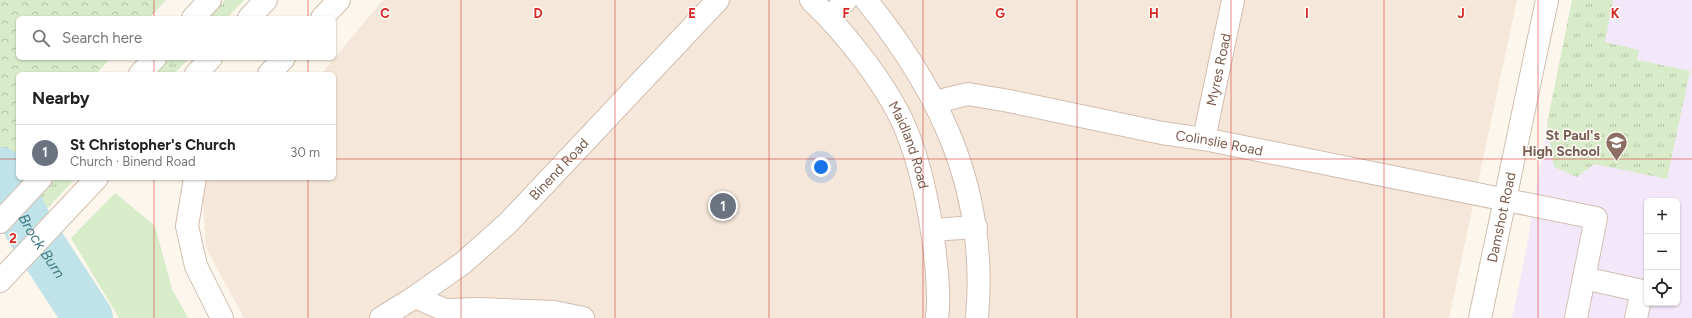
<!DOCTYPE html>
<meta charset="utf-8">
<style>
body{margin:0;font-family:Figtree,sans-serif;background:#f6f6f6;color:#222}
.controls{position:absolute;right:12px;bottom:12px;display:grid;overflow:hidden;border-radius:6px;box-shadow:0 1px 3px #0004}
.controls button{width:36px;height:36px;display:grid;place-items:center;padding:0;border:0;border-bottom:1px solid #e0e0e0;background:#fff;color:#222;font:20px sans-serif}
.you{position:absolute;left:821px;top:167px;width:14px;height:14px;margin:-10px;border:3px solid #fff;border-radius:50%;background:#1a73e8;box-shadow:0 0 0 6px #1a73e833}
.badge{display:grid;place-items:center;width:26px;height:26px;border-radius:50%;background:#2563eb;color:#fff;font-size:13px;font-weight:700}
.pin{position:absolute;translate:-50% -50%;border:2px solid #fff;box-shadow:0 1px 4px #0006}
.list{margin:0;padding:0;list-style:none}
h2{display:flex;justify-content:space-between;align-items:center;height:52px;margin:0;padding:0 16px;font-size:17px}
h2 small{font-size:13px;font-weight:400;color:#767676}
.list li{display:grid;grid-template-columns:26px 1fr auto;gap:12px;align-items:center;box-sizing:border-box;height:56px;padding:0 16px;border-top:1px solid #e0e0e0}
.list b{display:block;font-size:15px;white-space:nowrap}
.list p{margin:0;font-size:13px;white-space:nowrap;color:#767676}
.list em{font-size:13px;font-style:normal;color:#767676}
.icon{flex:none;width:22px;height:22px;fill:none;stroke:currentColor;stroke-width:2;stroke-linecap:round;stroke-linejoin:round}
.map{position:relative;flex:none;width:1692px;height:318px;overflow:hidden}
.search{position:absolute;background:#fff;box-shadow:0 1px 3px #0004;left:16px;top:16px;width:320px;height:44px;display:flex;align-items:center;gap:10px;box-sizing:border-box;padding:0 14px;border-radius:6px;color:#767676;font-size:15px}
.panel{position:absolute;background:#fff;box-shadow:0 1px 3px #0004;left:16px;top:72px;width:320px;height:108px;border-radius:6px}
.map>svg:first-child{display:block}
</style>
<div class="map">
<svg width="1692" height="318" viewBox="0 0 1692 318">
<defs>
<pattern id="grass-tufts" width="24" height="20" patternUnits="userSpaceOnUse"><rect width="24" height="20" fill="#d8ecc9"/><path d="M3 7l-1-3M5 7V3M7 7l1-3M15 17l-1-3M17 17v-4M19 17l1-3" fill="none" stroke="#b4c2a5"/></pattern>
<pattern id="park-crowns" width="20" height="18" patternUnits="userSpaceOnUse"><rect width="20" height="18" fill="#d8ecc9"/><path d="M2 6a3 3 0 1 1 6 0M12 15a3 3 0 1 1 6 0" fill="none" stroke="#b4c2a5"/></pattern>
</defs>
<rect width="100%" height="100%" fill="#fdf6ec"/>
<path fill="#f5e8da" d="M383,0H1517L1449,318H244L206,248L202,185L214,178H334V74H321Z"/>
<path fill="#f3e8fa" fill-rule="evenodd" d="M1572,0H1692V318H1512L1526,252L1547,124ZM1647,201H1677V303H1647Z"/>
<g fill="url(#grass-tufts)">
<path d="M225,0H244L227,18H208Z"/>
<path d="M1572,0H1613L1605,42L1639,50L1637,60L1690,71L1667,179L1594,164L1577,177L1554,167L1547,124Z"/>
<path d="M170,58H189L174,74H155Z"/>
<path d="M57,178H76L41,215L31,205Z"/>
</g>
<path fill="url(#park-crowns)" d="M0,0H166L149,18H18V58H111L96,74H18V156L0,175Z"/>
<path fill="#d8ecc9" d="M115,193L155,226L172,289L188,318H119L71,238Z"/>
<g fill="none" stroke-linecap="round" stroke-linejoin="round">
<path stroke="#bfe3e8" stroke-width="50" id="s1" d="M0,172L30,229L88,318"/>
<defs>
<g id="minor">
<path id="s2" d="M811,0C845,32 886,84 905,127C922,168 930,210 935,254C937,275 940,297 937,318"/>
<path d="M866,0C943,95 988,193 977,318"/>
<path d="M830,17L846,0"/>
<path d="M193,18L210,0"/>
<path d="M249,18L266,0"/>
<path d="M322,18L339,0"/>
<path d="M140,74L155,58"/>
<path d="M196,74L211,58"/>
<path d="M269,74L284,58"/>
<path id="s3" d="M935,102L968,94L1009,101L1162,133L1204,139L1596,218L1576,318"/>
<path id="s4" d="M1204,139L1233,0"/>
<path d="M195,178L187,226L196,266L222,318"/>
<path d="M0,222L41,178"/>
<path d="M932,230L976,227"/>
<path d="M1584,278L1642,291L1636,318"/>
<path d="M0,281L97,178"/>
<path d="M415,297L445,310L479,309L554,312L583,318"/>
<path id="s5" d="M381,318L415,297L463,263L508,223L718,0"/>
<path id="s6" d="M1480,318L1547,0"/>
</g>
</defs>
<use href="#minor" stroke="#d1beb0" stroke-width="24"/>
<use href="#minor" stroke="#fff" stroke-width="22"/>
</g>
<path fill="none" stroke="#d62828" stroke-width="1" stroke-opacity="0.55" d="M154,0V18M308,0V18M461,0V318M615,0V318M769,0V318M923,0V318M1077,0V318M1231,0V318M1384,0V318M1538,0V318M154,58V74M308,58V74M0,159H18M334,159H1692M154,178V318M308,178V318"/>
<defs>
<symbol id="school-pin" viewBox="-11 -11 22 30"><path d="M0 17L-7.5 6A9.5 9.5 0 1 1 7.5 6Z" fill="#8d6e63" stroke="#fffaf3"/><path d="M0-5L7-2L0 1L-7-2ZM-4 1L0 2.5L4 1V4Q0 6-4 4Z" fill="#fff"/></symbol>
</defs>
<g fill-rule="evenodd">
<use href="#school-pin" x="1604" y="130" width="25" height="34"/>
</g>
<g text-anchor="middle" stroke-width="3" stroke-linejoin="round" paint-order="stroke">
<g font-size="14" fill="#7a5c4d" stroke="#fffaf3">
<text dy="5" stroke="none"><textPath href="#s4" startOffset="71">Myres Road</textPath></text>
<text dy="5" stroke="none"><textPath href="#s3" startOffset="290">Colinslie Road</textPath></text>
<text dy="5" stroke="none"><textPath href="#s2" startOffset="177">Maidland Road</textPath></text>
<text dy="5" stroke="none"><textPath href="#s5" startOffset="233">Binend Road</textPath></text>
<text dy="5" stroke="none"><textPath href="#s6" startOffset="103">Damshot Road</textPath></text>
</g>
<g font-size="14" font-weight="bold" fill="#785e54" stroke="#fffaf3" text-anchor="end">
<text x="1600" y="140">St Paul's<tspan x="1600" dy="16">High School</tspan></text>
</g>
<g font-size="15" font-style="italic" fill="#437c86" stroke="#fffaf3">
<text dy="5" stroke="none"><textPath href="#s1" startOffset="85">Brock Burn</textPath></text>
</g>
</g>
<g font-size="13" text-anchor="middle" font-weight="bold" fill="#d62828" stroke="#fffaf3" stroke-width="3" stroke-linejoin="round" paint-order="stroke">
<text x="385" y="18">C</text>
<text x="538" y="18">D</text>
<text x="692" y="18">E</text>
<text x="846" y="18">F</text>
<text x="1000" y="18">G</text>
<text x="1154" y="18">H</text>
<text x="1307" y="18">I</text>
<text x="1461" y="18">J</text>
<text x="1615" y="18">K</text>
<text x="13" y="243">2</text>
</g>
</svg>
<div class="controls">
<button>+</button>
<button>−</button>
<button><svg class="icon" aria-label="locate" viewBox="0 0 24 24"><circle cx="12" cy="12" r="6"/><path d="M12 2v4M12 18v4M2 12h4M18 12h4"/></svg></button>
</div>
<div class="you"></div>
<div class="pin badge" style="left:723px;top:206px;background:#6b7280">1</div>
<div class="search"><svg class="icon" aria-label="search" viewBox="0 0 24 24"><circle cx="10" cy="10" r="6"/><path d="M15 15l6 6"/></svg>Search here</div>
<section class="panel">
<h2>Nearby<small></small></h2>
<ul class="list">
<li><span class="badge" style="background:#6b7280">1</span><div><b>St Christopher's Church</b><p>Church · Binend Road</p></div><em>30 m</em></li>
</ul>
</section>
</div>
